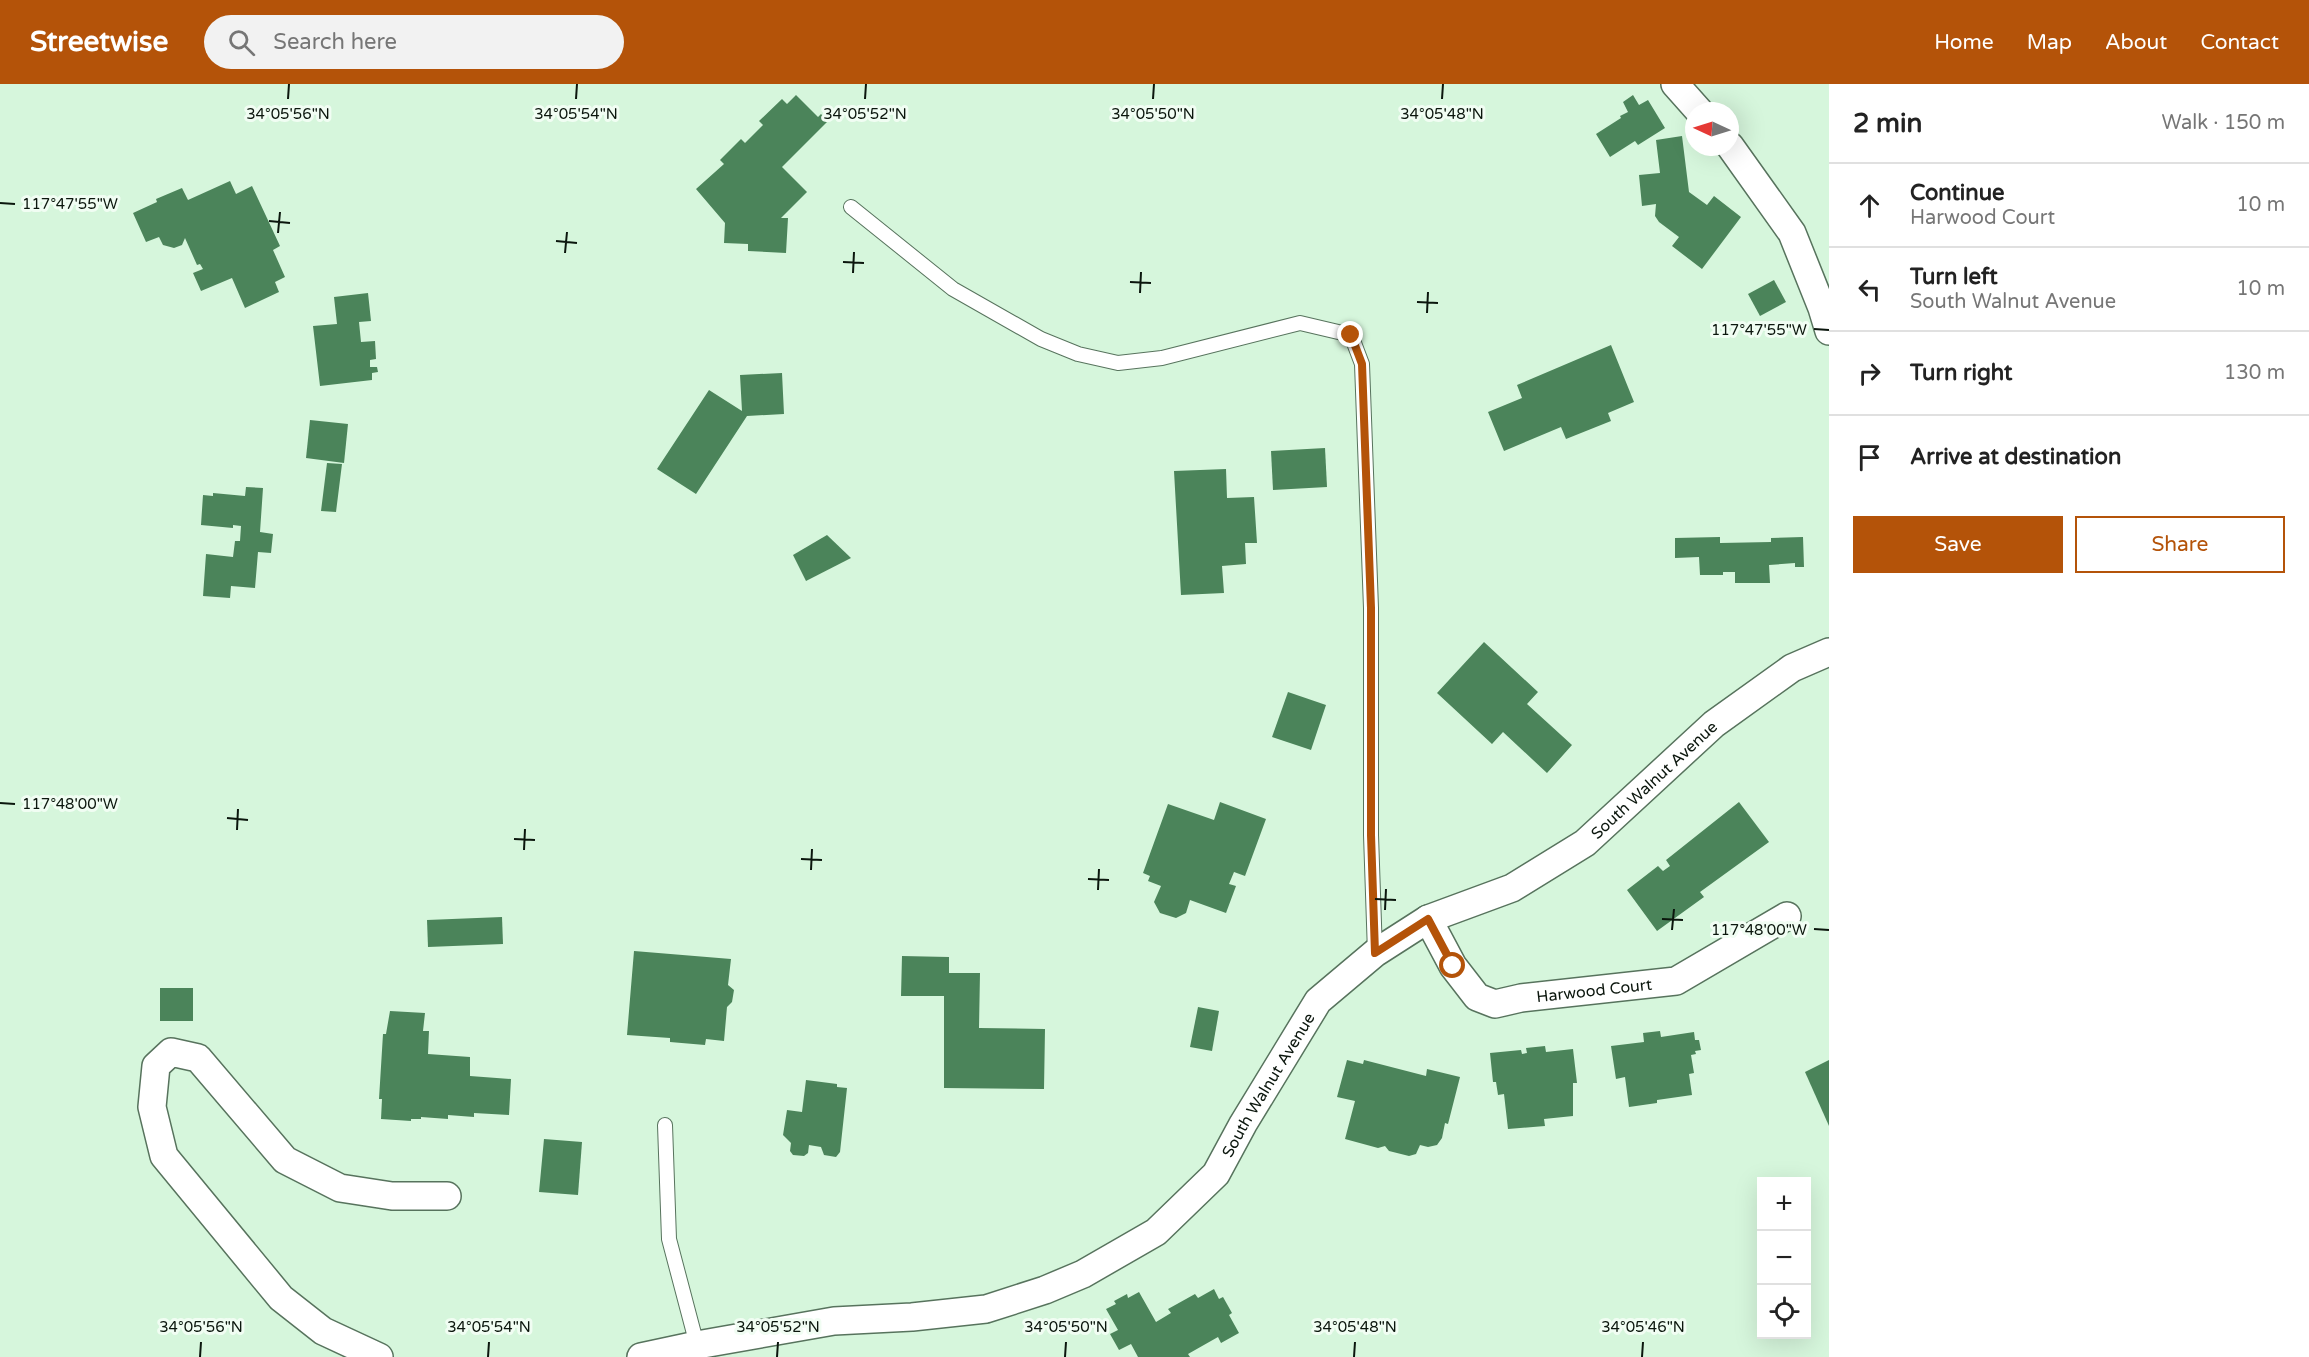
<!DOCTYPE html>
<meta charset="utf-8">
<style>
body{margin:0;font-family:"Varela Round",sans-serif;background:#f2f2f2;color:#222}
.controls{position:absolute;right:18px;bottom:18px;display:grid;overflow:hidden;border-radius:0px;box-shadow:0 6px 24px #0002}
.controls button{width:54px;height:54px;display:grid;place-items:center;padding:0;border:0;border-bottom:2px solid #e0e0e0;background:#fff;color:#222;font:30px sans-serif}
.compass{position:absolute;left:1685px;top:18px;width:54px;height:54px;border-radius:50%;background:#fff;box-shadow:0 6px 24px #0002;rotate:274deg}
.stop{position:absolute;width:18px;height:18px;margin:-14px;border:4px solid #b45309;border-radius:50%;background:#fff}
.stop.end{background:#b45309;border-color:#fff;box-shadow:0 2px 6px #0008}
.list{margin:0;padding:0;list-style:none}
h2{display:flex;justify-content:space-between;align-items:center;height:78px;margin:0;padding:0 24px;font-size:26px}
h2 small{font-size:20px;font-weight:400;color:#767676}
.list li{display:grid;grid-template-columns:39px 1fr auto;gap:18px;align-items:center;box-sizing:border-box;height:84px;padding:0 24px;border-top:2px solid #e0e0e0}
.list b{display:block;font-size:22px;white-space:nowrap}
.list p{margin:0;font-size:20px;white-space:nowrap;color:#767676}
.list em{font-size:20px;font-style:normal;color:#767676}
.actions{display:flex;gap:12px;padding:18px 24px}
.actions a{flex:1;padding:14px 0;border:2px solid #b45309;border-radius:0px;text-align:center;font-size:21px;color:#b45309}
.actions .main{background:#b45309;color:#fff}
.icon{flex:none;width:33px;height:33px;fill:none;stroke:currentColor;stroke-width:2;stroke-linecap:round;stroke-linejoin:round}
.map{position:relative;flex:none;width:1829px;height:1273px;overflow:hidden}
header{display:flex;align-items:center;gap:36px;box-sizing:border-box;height:84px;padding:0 30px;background:#b45309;color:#fff}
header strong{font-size:28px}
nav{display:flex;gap:33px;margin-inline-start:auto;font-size:21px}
.search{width:420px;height:54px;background:#f2f2f2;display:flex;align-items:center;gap:15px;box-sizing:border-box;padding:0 21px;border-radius:33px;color:#767676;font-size:22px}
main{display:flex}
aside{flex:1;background:#fff}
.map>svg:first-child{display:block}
</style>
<header>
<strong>Streetwise</strong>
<div class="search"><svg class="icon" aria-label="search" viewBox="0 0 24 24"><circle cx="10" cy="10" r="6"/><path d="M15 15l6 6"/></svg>Search here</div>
<nav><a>Home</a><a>Map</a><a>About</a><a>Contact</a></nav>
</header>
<main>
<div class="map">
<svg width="1829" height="1273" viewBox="0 0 1829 1273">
<rect width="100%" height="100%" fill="#d6f6dc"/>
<g fill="#4b845a">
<path d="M796,11L818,33L821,30L828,37L782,83L807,108L781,134H788L786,169L748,167V160L724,159L725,139L696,105L724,80L720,76L741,55L745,59L763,41L759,37L782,15L787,20Z"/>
<path d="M1633,11L1639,21L1648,16L1665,44L1638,61L1635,57L1610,73L1596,50L1621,34L1620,32L1628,28L1623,18Z"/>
<path d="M1682,52L1689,108L1707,121L1714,112L1741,133L1702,185L1672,162L1679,153L1659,138L1655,132L1656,120L1642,122L1639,91L1660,89L1656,56Z"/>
<path d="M230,97L236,110L252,102L280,162L273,166L285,193L275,198L279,208L245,224L232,194L201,207L193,189L203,185L200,180L197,181L185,154L182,161L174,164L163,161L159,153L146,158L133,129L157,118L156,115L182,104L188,116Z"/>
<path d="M1774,196L1786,218L1760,232L1748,210Z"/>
<path d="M368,209L371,237L359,238L361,258L375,257L376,275L370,276V283H377L378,288L372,289V296L320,302L313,242L337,240L334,213Z"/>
<path d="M1611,261L1634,318L1608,329L1611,337L1566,355L1561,343L1504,367L1488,328L1522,314L1517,301Z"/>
<path d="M782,289L784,330L747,332L696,410L657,385L709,306L742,327L740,291Z"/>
<path d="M310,336L348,340L344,379L306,374Z"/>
<path d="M1325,364L1327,403L1273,406L1271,367Z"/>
<path d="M327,379L342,380L336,428L321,427Z"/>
<path d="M1226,385L1227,414L1254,413L1257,459H1245L1246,480L1222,482L1224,509L1181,511L1174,387Z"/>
<path d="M246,403L263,404L260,448L273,450L271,469L258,468L255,504L231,502L230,514L203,512L206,470L233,473L235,457H240L241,442L233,441V444L201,441L203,411L213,412V409L245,412Z"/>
<path d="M827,451L851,474L806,497L793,471Z"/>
<path d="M1720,453V459L1771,458V454L1803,453L1804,483H1795V479L1769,481L1770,499H1735V488H1723V491H1700L1699,473L1675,474V454Z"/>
<path d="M1484,558L1538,608L1527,620L1572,661L1547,689L1503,648L1492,660L1437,609Z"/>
<path d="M1288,608L1326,621L1311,666L1272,653Z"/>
<path d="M1220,718L1266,735L1245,792L1234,788L1229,800L1236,802L1226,829L1190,816L1186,829L1176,834L1160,829L1154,818L1161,802L1148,797L1150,792L1143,789L1168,720L1214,736Z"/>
<path d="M1739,718L1769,758L1700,808L1704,813L1657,847L1627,806L1658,782L1663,787L1670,782L1666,776Z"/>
<path d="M502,833L503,860L428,863L427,836Z"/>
<path d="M634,867L731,875L728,901L734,906L732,918L727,923L724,957L706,955L705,961L670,958V954L627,951Z"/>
<path d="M902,872L949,873V889H980L979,944L1045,945L1044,1005L944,1004V912H901Z"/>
<rect x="160" y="904" width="33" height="33"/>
<path d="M1198,923L1219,927L1212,967L1190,963Z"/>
<path d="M390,927L425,929L423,947H429L428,970L470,973V992L511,995L509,1031L474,1029V1033L448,1031V1035L421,1033V1035H411V1037L381,1035L382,1015H379L383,950H386Z"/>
<path d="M1660,947L1661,953L1694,948L1695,956H1699L1701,966L1695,967L1696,970L1691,971L1694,989L1689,990L1692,1011L1657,1016V1019L1629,1023L1625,993L1616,995L1611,962L1644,958L1643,949Z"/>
<path d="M1545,962L1546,968L1573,965L1577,999H1573V1032L1544,1035L1545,1042L1508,1045L1504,1010L1498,1011L1496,998H1493L1490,969L1521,966L1522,970L1527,969L1526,964Z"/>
<path d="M1347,976L1363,980L1364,976L1426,992L1427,985L1460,993L1448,1040L1445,1039L1442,1054L1437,1061L1428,1063L1420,1061L1416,1070L1409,1072L1389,1067L1385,1062L1378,1064L1345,1055L1355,1017L1337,1013Z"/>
<path d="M1829,976V1042L1805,988Z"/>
<path d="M806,996L837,1000V1003L847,1004L840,1068L836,1073L824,1071L821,1063L809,1061L808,1069L804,1072L793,1071L790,1067L791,1059L783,1051L787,1026L802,1028Z"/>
<path d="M544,1055L582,1058L578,1111L539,1108Z"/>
<path d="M1214,1205L1219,1215L1223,1213L1232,1229L1229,1231L1239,1249L1221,1259L1218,1253L1188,1270L1190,1273H1138L1131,1260L1119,1266L1110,1250L1118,1246L1106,1225L1116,1220L1114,1217L1127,1210L1128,1214L1139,1208L1156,1238L1171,1229L1168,1225L1195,1210L1198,1214Z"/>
</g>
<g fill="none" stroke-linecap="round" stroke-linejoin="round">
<defs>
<g id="lane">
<path d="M851,123L953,205L1041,255L1078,270L1118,279L1162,274L1300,239L1351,251L1362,280L1371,524V751L1375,869"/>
<path d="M665,1041L669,1155L697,1261"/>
</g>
<g id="street">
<path d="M1675,0L1699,27"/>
<path d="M1730,62L1792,149L1822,224L1829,247"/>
<path id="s1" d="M1428,835L1453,882L1477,913L1495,920L1521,914L1676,897L1787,832"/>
<path d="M379,1273L323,1247L281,1214L164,1072L152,1023L156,982L171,968L198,974L285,1076L340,1104L392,1112H447"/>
<path id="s2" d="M641,1273L697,1261L834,1237L912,1233L986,1225L1045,1206L1083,1190L1156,1148L1216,1090L1243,1040L1318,917L1375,869L1428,835L1512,804L1585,759L1714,640L1792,584L1829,568"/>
</g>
</defs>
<use href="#lane" stroke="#57735d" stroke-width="16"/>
<use href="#street" stroke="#57735d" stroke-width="30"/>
<use href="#lane" stroke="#fff" stroke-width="14"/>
<use href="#street" stroke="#fff" stroke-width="27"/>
</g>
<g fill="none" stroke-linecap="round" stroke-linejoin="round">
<path stroke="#b45309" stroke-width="8" d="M1351,251L1362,280L1371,524V751L1375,869L1428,835L1453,882"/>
</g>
<path fill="none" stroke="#0b160d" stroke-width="2" d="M288,15L289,0M576,15L577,0M865,15L866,0M1153,15L1154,0M1442,15L1443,0M0,119L15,120M269,137L290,139M278,149L280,128M556,157L577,159M565,169L567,148M843,178L864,179M853,189L854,168M1130,198L1151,199M1140,209L1141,188M1417,218L1438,219M1427,229L1428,208M1814,245L1829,246M0,719L15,720M227,734L248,736M237,746L238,725M514,755L535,756M524,766L525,745M801,775L822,776M811,786L812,765M1088,795L1109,796M1098,806L1099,785M1375,815L1396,816M1385,826L1386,805M1662,835L1683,836M1814,845L1829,846M1672,846L1674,825M200,1273L201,1258M488,1273L489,1258M777,1273L778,1258M1065,1273L1066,1258M1354,1273L1355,1258M1642,1273L1643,1258"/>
<g text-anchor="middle" stroke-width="6" stroke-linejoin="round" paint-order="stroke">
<g font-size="16" fill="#0b160d" stroke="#f1fdf3">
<text dy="6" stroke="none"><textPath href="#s2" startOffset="1227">South Walnut Avenue</textPath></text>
<text dy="6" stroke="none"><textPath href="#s1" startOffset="212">Harwood Court</textPath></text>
<text dy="6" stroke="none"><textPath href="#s2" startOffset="723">South Walnut Avenue</textPath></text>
</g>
</g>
<g font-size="15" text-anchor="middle" fill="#0b160d" stroke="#f1fdf3" stroke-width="6" stroke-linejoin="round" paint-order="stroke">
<text x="288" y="35">34°05'56"N</text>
<text x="576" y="35">34°05'54"N</text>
<text x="865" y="35">34°05'52"N</text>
<text x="1153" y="35">34°05'50"N</text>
<text x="1442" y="35">34°05'48"N</text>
<text x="70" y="125">117°47'55"W</text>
<text x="1759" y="251">117°47'55"W</text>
<text x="70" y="725">117°48'00"W</text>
<text x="1759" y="851">117°48'00"W</text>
<text x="201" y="1248">34°05'56"N</text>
<text x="489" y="1248">34°05'54"N</text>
<text x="778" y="1248">34°05'52"N</text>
<text x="1066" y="1248">34°05'50"N</text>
<text x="1355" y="1248">34°05'48"N</text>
<text x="1643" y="1248">34°05'46"N</text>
</g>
</svg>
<div class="controls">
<button>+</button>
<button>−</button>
<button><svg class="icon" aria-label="locate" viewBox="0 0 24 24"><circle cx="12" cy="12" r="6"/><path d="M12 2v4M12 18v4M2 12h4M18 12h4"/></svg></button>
</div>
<svg class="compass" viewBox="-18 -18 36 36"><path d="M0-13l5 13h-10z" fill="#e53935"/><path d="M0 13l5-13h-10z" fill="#767676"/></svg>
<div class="stop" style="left:1453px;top:882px"></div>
<div class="stop end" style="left:1351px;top:251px"></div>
</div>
<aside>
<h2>2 min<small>Walk · 150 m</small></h2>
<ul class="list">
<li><svg class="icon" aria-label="ahead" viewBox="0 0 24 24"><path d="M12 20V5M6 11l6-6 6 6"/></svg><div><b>Continue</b><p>Harwood Court</p></div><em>10 m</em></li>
<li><svg class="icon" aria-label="left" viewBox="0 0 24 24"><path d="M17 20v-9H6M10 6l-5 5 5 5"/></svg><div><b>Turn left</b><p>South Walnut Avenue</p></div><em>10 m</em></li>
<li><svg class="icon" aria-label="right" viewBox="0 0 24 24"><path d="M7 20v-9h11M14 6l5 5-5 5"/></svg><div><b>Turn right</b></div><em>130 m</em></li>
<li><svg class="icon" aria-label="arrive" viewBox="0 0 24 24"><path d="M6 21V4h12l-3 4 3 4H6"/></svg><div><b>Arrive at destination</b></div></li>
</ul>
<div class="actions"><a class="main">Save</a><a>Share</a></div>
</aside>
</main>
